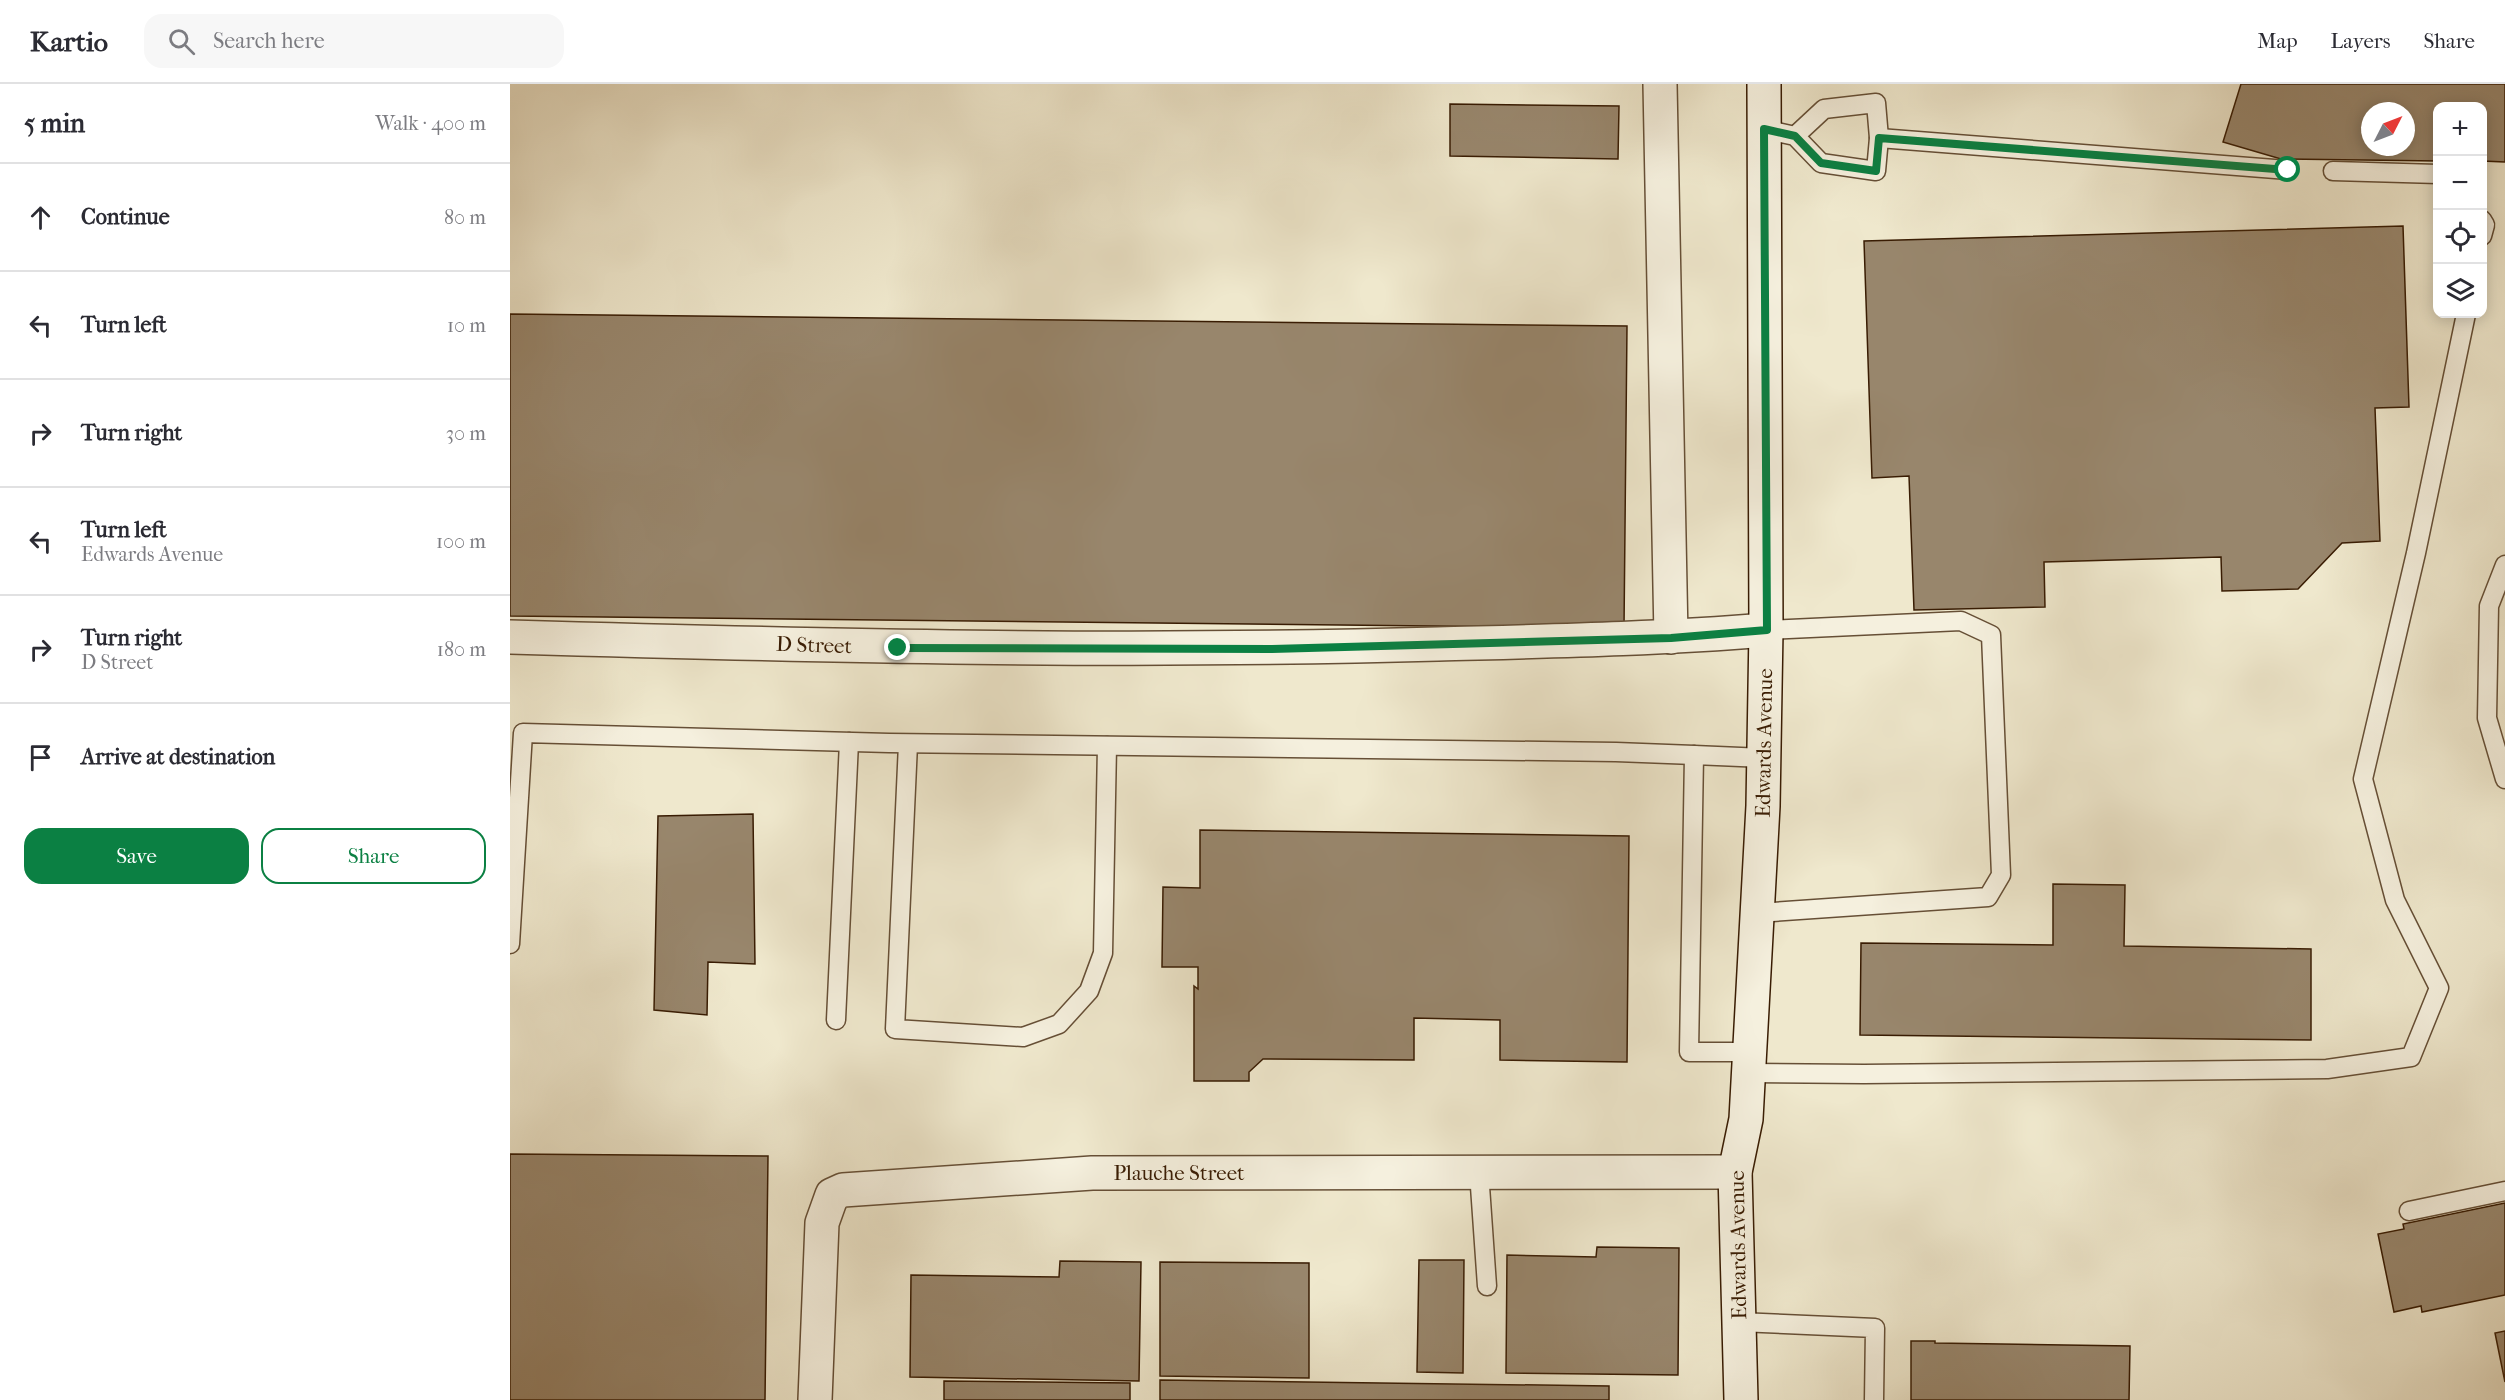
<!DOCTYPE html>
<meta charset="utf-8">
<style>
body{margin:0;font-family:"IM FELL French Canon",serif;background:#f7f7f7;color:#2b2b33}
.controls{position:absolute;right:18px;top:18px;display:grid;overflow:hidden;border-radius:12px;box-shadow:0 3px 15px #0003}
.controls button{width:54px;height:54px;display:grid;place-items:center;padding:0;border:0;border-bottom:2px solid #e1e1e2;background:#fff;color:#2b2b33;font:30px sans-serif}
.compass{position:absolute;left:1851px;top:18px;width:54px;height:54px;border-radius:50%;background:#fff;box-shadow:0 3px 15px #0003;rotate:48deg}
.stop{position:absolute;width:18px;height:18px;margin:-14px;border:4px solid #0b8043;border-radius:50%;background:#fff}
.stop.end{background:#0b8043;border-color:#fff;box-shadow:0 2px 6px #0008}
.list{margin:0;padding:0;list-style:none}
h2{display:flex;justify-content:space-between;align-items:center;height:78px;margin:0;padding:0 24px;font-size:26px}
h2 small{font-size:20px;font-weight:400;color:#7c7c81}
.list li{display:grid;grid-template-columns:39px 1fr auto;gap:18px;align-items:center;box-sizing:border-box;height:108px;padding:0 24px;border-top:2px solid #e1e1e2}
.list b{display:block;font-size:22px;white-space:nowrap}
.list p{margin:0;font-size:20px;white-space:nowrap;color:#7c7c81}
.list em{font-size:20px;font-style:normal;color:#7c7c81}
.actions{display:flex;gap:12px;padding:18px 24px}
.actions a{flex:1;padding:14px 0;border:2px solid #0b8043;border-radius:18px;text-align:center;font-size:21px;color:#0b8043}
.actions .main{background:#0b8043;color:#fff}
.icon{flex:none;width:33px;height:33px;fill:none;stroke:currentColor;stroke-width:2;stroke-linecap:round;stroke-linejoin:round}
.map{position:relative;flex:none;width:1995px;height:1316px;overflow:hidden}
header{display:flex;align-items:center;gap:36px;box-sizing:border-box;height:84px;padding:0 30px;background:#fff;border-bottom:2px solid #e1e1e2}
header strong{font-size:28px}
nav{display:flex;gap:33px;margin-inline-start:auto;font-size:21px}
.search{width:420px;height:54px;background:#f7f7f7;display:flex;align-items:center;gap:15px;box-sizing:border-box;padding:0 21px;border-radius:18px;color:#7c7c81;font-size:22px}
main{display:flex}
aside{flex:1;background:#fff}
.map>svg:first-child{display:block}
</style>
<header>
<strong>Kartio</strong>
<div class="search"><svg class="icon" aria-label="search" viewBox="0 0 24 24"><circle cx="10" cy="10" r="6"/><path d="M15 15l6 6"/></svg>Search here</div>
<nav><a>Map</a><a>Layers</a><a>Share</a></nav>
</header>
<main>
<aside>
<h2>5 min<small>Walk · 400 m</small></h2>
<ul class="list">
<li><svg class="icon" aria-label="ahead" viewBox="0 0 24 24"><path d="M12 20V5M6 11l6-6 6 6"/></svg><div><b>Continue</b></div><em>80 m</em></li>
<li><svg class="icon" aria-label="left" viewBox="0 0 24 24"><path d="M17 20v-9H6M10 6l-5 5 5 5"/></svg><div><b>Turn left</b></div><em>10 m</em></li>
<li><svg class="icon" aria-label="right" viewBox="0 0 24 24"><path d="M7 20v-9h11M14 6l5 5-5 5"/></svg><div><b>Turn right</b></div><em>30 m</em></li>
<li><svg class="icon" aria-label="left" viewBox="0 0 24 24"><path d="M17 20v-9H6M10 6l-5 5 5 5"/></svg><div><b>Turn left</b><p>Edwards Avenue</p></div><em>100 m</em></li>
<li><svg class="icon" aria-label="right" viewBox="0 0 24 24"><path d="M7 20v-9h11M14 6l5 5-5 5"/></svg><div><b>Turn right</b><p>D Street</p></div><em>180 m</em></li>
<li><svg class="icon" aria-label="arrive" viewBox="0 0 24 24"><path d="M6 21V4h12l-3 4 3 4H6"/></svg><div><b>Arrive at destination</b></div></li>
</ul>
<div class="actions"><a class="main">Save</a><a>Share</a></div>
</aside>
<div class="map">
<svg width="1995" height="1316" viewBox="0 0 1995 1316">
<rect width="100%" height="100%" fill="#efe8cd"/>
<filter id="stains"><feTurbulence type="fractalNoise" baseFrequency=".00333" numOctaves="4"/><feColorMatrix values="0 0 0 0 .2 0 0 0 0 .09 0 0 0 0 .02 0 0 0 .5 -.17"/></filter>
<radialGradient id="worn" r=".72"><stop offset=".6" stop-color="#630" stop-opacity="0"/><stop offset="1" stop-color="#630" stop-opacity=".3"/></radialGradient>
<g fill="#98866c" stroke="#391c03" stroke-width="1.5" fill-rule="evenodd">
<path d="M1731,0H1995V78L1972,77V22H1928V77L1771,75L1713,58ZM1860,27H1896V63H1860Z"/>
<path d="M940,20L1109,22L1108,75L940,72Z"/>
<path d="M1893,142L1899,323L1865,324L1870,457L1832,459L1788,505L1712,507L1711,473L1534,478L1535,523L1404,526L1399,392L1362,394L1354,157Z"/>
<path d="M0,230L1117,242L1114,544L0,532Z"/>
<path d="M243,730L245,880L198,878L197,931L144,926L148,732Z"/>
<path d="M690,746L1119,752L1117,978L990,976V936L904,934V976L753,975L739,988V997H684V902L688,905V883H652L653,803L690,804Z"/>
<path d="M1543,800L1615,801L1614,862L1801,865V956L1350,951L1351,859L1543,861Z"/>
<path d="M0,1070L258,1072L255,1316H0Z"/>
<path d="M1995,1119V1211L1912,1228L1911,1222L1884,1228L1868,1150L1894,1145L1893,1140Z"/>
<path d="M1087,1163L1169,1164L1168,1291L996,1289L997,1171L1086,1173Z"/>
<path d="M909,1176H954L953,1289L907,1288Z"/>
<path d="M550,1177L631,1178L629,1297L400,1293L401,1191L549,1193Z"/>
<path d="M650,1178L799,1179V1294L650,1292Z"/>
<path d="M1995,1247V1298L1985,1249Z"/>
<path d="M1401,1257H1425V1259L1620,1262L1619,1316H1401Z"/>
<path d="M650,1296L1099,1302V1316H650Z"/>
<path d="M434,1297L620,1299V1316H434Z"/>
</g>
<g fill="none" stroke-linecap="round" stroke-linejoin="round">
<defs>
<g id="lane">
<path d="M1254,45L1285,52L1314,25L1366,19L1369,54L1366,87L1311,79L1285,52"/>
<path d="M1369,54L1778,86"/>
<path d="M1823,87L1928,90"/>
<path d="M1972,136L1975,141L1972,152"/>
<path d="M1995,481L1979,522L1977,634L1995,695"/>
<path d="M398,660L385,945L513,953L549,940L579,907L593,869L597,662"/>
<path d="M1247,829L1478,813L1491,791L1481,551L1451,537L1256,546"/>
<path d="M0,860L13,649L379,659L1106,668L1184,671"/>
<path d="M326,936L339,658"/>
<path d="M1239,968H1179L1184,671L1254,674"/>
<path d="M1238,989L1354,990L1817,985L1901,973L1929,904L1885,816L1853,695L1906,469L1956,230"/>
<path d="M969,1088L977,1202"/>
<path d="M1899,1127L1995,1107"/>
<path d="M1229,1238L1365,1244L1364,1316"/>
</g>
<g id="street">
<path d="M1150,0L1161,553"/>
<path d="M0,553C310,562 618,569 928,560C1038,557 1147,555 1256,546"/>
<path d="M305,1316L312,1139L322,1111L333,1106L582,1089L1225,1088"/>
</g>
<path id="secondary" d="M1231,1316L1225,1088L1236,1035L1253,722L1256,546L1254,0"/>
</defs>
<use href="#lane" stroke="#664f36" stroke-width="21"/>
<use href="#street" stroke="#664f36" stroke-width="36"/>
<use href="#secondary" stroke="#391c03" stroke-width="36"/>
<use href="#lane" stroke="#f5f0de" stroke-width="18"/>
<use href="#street" stroke="#f5f0de" stroke-width="33"/>
<use href="#secondary" stroke="#f5f0de" stroke-width="33"/>
</g>
<g fill="none" stroke-linecap="round" stroke-linejoin="round">
<path stroke="#0b8043" stroke-width="8" d="M388,564L762,565L1161,554L1257,546L1254,45L1285,52L1311,79L1366,87L1369,54L1778,86"/>
</g>
<g text-anchor="middle" stroke-width="5" stroke-linejoin="round" paint-order="stroke">
<g font-size="21" fill="#391c03" stroke="#f5f0de">
<text transform="translate(304 561) rotate(2)" y="7">D Street</text>
<text transform="translate(1254 659) rotate(-89)" y="7">Edwards Avenue</text>
<text x="669" y="1096">Plauche Street</text>
<text transform="translate(1228 1161) rotate(-91)" y="7">Edwards Avenue</text>
</g>
</g>
<rect width="100%" height="100%" filter="url(#stains)"/>
<rect width="100%" height="100%" fill="url(#worn)"/>
</svg>
<div class="controls">
<button>+</button>
<button>−</button>
<button><svg class="icon" aria-label="locate" viewBox="0 0 24 24"><circle cx="12" cy="12" r="6"/><path d="M12 2v4M12 18v4M2 12h4M18 12h4"/></svg></button>
<button><svg class="icon" aria-label="layers" viewBox="0 0 24 24"><path d="M12 4l9 5-9 5-9-5zM3 14l9 5 9-5"/></svg></button>
</div>
<svg class="compass" viewBox="-18 -18 36 36"><path d="M0-13l5 13h-10z" fill="#e53935"/><path d="M0 13l5-13h-10z" fill="#7c7c81"/></svg>
<div class="stop" style="left:1778px;top:86px"></div>
<div class="stop end" style="left:388px;top:564px"></div>
</div>
</main>
